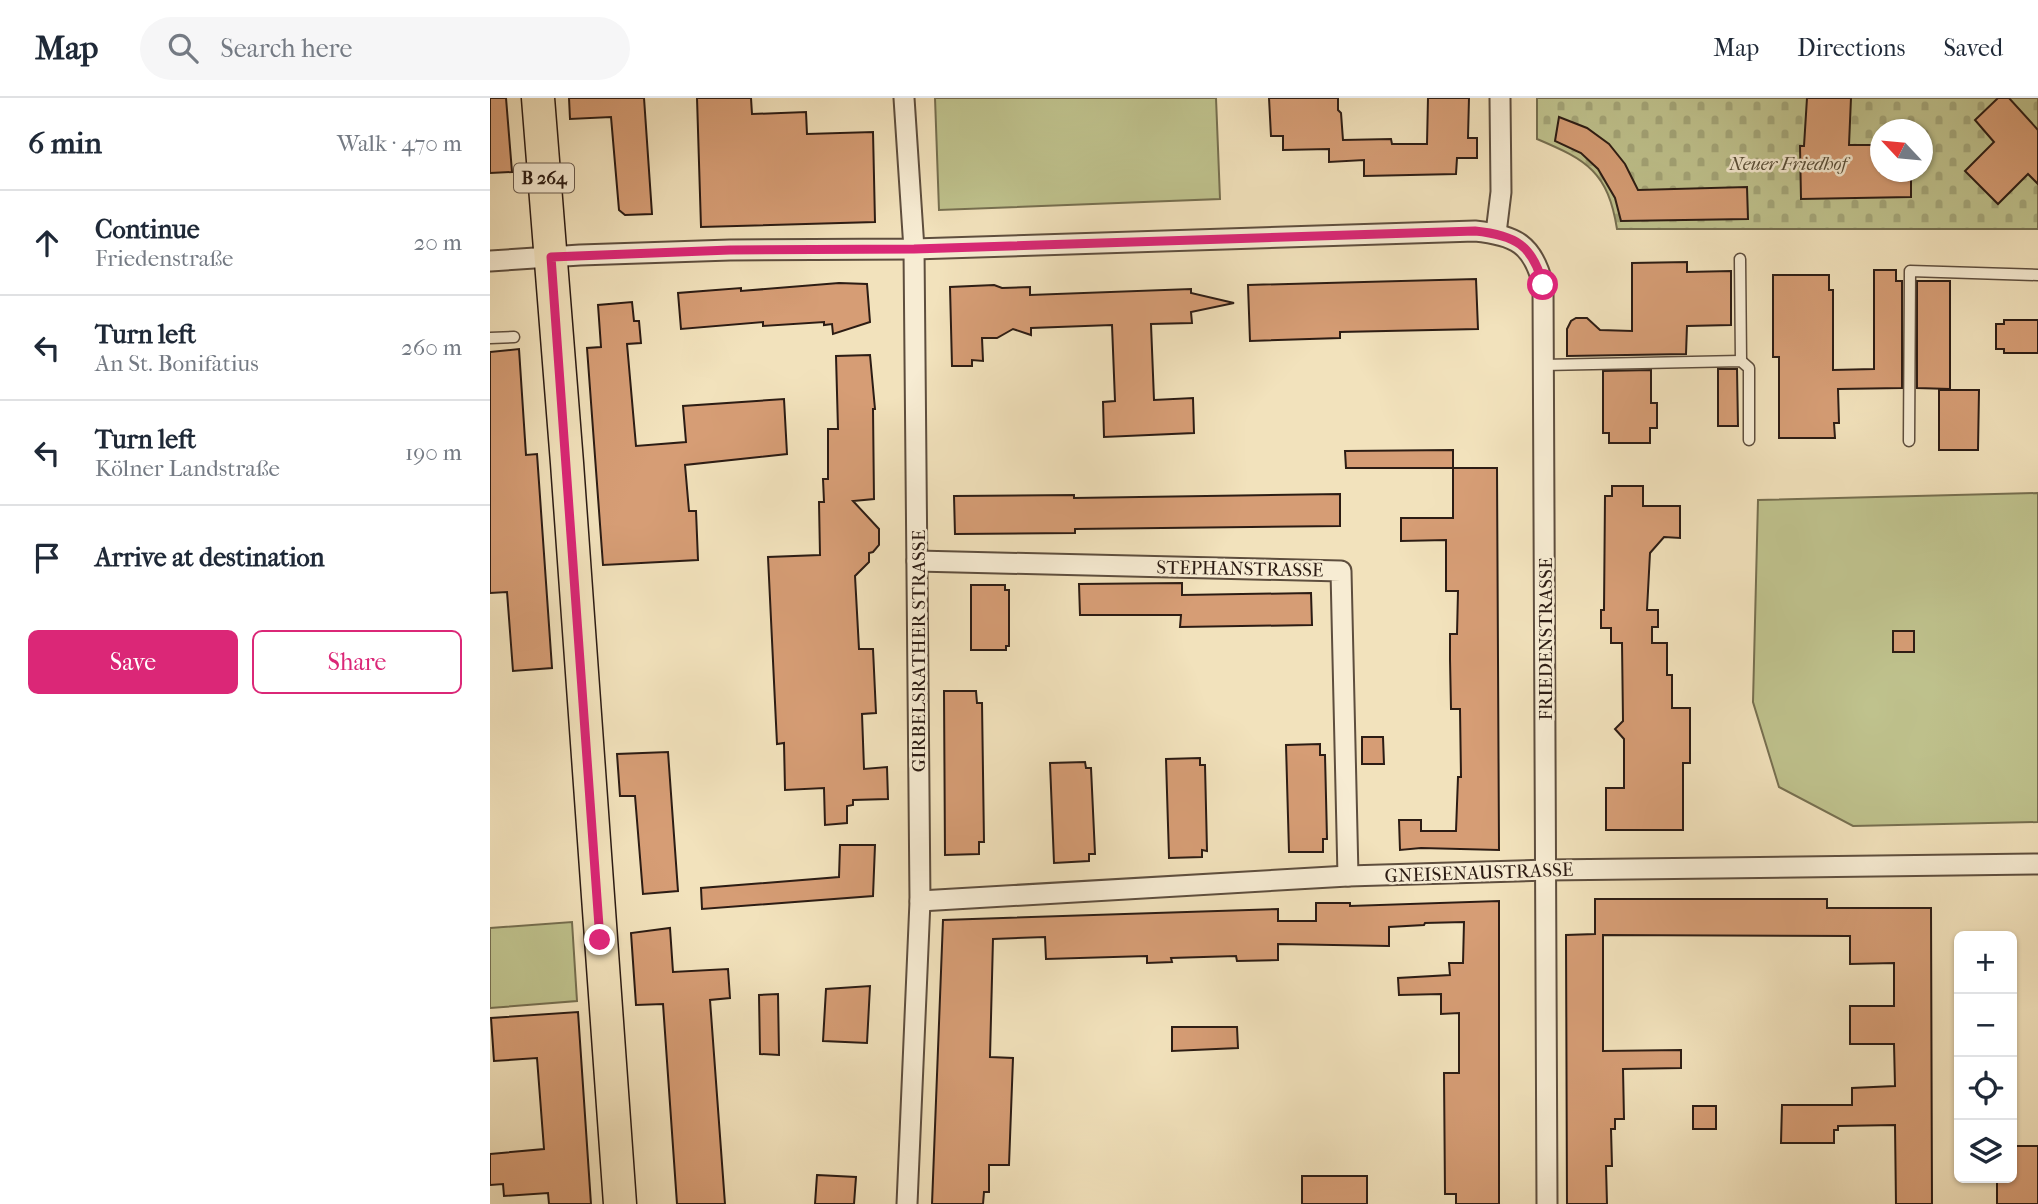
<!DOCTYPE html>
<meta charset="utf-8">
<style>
body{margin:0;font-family:"IM FELL French Canon",serif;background:#f6f6f7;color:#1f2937}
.controls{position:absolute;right:21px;bottom:21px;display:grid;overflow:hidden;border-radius:10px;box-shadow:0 2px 5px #0004}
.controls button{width:63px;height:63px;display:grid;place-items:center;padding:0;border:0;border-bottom:2px solid #e0e1e3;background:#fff;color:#1f2937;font:35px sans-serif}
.compass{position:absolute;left:1380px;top:21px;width:63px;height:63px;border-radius:50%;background:#fff;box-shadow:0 2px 5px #0004;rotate:296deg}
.stop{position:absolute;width:21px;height:21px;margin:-16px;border:5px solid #db2777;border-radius:50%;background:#fff}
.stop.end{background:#db2777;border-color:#fff;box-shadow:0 2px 7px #0008}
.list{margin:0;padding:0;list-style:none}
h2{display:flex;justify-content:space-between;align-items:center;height:91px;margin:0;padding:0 28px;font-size:30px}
h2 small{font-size:23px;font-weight:400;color:#747a83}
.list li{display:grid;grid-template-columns:46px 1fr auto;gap:21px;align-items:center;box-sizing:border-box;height:105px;padding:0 28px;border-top:2px solid #e0e1e3}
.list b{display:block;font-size:26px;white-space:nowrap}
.list p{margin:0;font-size:23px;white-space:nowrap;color:#747a83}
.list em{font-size:23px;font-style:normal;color:#747a83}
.actions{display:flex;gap:14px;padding:21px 28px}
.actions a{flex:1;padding:16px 0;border:2px solid #db2777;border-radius:10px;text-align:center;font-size:24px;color:#db2777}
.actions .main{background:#db2777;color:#fff}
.icon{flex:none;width:38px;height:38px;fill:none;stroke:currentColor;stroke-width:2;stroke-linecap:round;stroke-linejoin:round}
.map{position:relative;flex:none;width:1548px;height:1106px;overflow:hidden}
header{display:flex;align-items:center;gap:42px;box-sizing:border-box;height:98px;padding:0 35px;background:#fff;border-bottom:2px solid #e0e1e3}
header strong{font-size:33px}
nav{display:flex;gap:38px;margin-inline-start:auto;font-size:24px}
.search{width:490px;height:63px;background:#f6f6f7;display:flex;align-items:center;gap:18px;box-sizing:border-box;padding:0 24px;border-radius:38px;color:#747a83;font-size:26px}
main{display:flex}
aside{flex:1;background:#fff}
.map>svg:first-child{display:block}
</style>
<header>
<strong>Map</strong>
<div class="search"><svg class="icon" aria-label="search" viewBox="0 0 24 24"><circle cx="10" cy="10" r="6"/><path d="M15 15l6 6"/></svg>Search here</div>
<nav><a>Map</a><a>Directions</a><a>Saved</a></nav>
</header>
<main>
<aside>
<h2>6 min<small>Walk · 470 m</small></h2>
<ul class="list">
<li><svg class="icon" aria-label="ahead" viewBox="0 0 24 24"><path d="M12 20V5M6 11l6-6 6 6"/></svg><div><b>Continue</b><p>Friedenstraße</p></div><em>20 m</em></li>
<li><svg class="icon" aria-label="left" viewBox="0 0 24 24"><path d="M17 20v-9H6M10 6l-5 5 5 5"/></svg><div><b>Turn left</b><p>An St. Bonifatius</p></div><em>260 m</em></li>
<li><svg class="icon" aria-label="left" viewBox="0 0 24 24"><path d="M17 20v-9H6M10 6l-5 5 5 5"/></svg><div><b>Turn left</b><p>Kölner Landstraße</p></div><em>190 m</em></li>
<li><svg class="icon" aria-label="arrive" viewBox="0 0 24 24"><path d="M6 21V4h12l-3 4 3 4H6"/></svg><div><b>Arrive at destination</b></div></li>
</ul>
<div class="actions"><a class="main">Save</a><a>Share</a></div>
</aside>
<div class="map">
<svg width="1548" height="1106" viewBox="0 0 1548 1106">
<defs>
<pattern id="cemetery-stones" width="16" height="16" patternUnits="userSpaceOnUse" patternTransform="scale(1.75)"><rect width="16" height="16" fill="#bfc28d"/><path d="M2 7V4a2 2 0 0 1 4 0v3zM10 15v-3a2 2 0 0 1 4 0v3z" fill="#a4a679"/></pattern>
</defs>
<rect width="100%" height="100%" fill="#f2e2bc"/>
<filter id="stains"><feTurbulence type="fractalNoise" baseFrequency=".00286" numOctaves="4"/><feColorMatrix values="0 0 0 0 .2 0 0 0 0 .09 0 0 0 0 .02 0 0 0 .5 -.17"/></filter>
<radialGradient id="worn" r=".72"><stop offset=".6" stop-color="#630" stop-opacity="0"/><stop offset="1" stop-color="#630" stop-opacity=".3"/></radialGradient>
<path fill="url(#cemetery-stones)" stroke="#766f50" stroke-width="2" fill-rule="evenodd" d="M1047,0H1548V131H1127C1118,74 1097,62 1047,41ZM1391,32H1433V74H1391Z"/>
<g fill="#bfc28d" stroke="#766f50" stroke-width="2">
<path d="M445,0H726L730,101L449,112Z"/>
<path d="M1548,395V724L1363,728L1289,689L1263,604L1268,402Z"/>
<path d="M82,824L87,903L0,910V830Z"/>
</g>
<g fill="#d69d75" stroke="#2c1c14" stroke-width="2">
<path d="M0,0H16L22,74L0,75Z"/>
<path d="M79,0H154L162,116L135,117L129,112L121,19L80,21Z"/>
<path d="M207,0H261L262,16L316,14L317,36L383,34L385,124L211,129Z"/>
<path d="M779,0H848V12L851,15L853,42L901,41L902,46H937L938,0H979L978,40H987V60H967L966,76L874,78V62L839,64V51L793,52V38H781Z"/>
<path d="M1317,0H1361L1359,47H1390V74H1421V99L1311,101L1310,48H1314Z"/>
<path d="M1508,0H1519L1548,32V86L1538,76L1508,106L1475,73L1504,44L1485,22Z"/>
<path d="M1069,19L1097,30L1119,46L1135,66L1148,92L1257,89L1258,121L1131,123L1125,100L1108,71L1091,55L1065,43Z"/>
<path d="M1197,164V174L1241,173V227L1197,228L1196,256L1077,258V231L1081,223L1086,220H1097L1110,232L1142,233V165Z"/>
<path d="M1384,172H1406V183H1412V290L1348,291L1349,325H1344L1345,340H1289V259H1283V177H1339V192H1343V272L1384,271Z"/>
<path d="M986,181L988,231L850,234V240L760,243L758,187Z"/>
<path d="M1427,183H1460V291L1427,290Z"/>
<path d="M349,185L377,186L380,224L343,236L342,226L334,227V224L273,228V224L191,231L188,195L251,190V193Z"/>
<path d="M504,187L512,190L540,189V197L701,191V195L744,205L701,214L702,225L661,226L664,302L703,300L704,335L614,339L613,304L625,303L622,227L541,230V237L523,231L507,240H492L493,263L482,262V268H462L460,189Z"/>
<path d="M142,204L144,223H149L151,245L137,246L146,348L196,344L193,308L294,301L297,356L195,367L199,413H206L208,462L113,467L97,250L111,249L108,207Z"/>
<path d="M1514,222H1548V255H1514V251H1506V226H1514Z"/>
<path d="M29,251L36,357L47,356L62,570L23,573L17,494L0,495V254Z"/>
<path d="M380,257L385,311H383L384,401L363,403L389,431V447L383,454L379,455V464L365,478L369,551H383L386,615L372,616L374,671L397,669L398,701L363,702V707L357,708V725L335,727L334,690L295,692L294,645L287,646L278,459L330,457L329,404H334L333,381H338V331H348L346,258Z"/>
<path d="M1228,271H1247L1248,328H1228Z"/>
<path d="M1161,272V305H1167V330H1160V345H1119V335H1113V273Z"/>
<path d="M1449,292H1489L1488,352H1449Z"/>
<path d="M963,352V370H856L855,353Z"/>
<path d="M963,370H1007L1009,752L931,750L910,752L909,722H931V733H966L968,679H971L970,611H961L960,561V536H967L968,493H956V442L911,443V420H963Z"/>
<path d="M1122,388H1153V408H1190V440L1174,439L1160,455L1157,512H1168V529H1162V545H1177V577H1182V610H1200V665H1193V732H1116V690H1134V641L1125,631L1133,623L1132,545H1121V530H1111V512H1114L1115,398H1122Z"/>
<path d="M850,396V428L585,431V435L465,436L464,398L584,397V400Z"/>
<path d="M692,485V497L821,495L822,527L690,529L691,517H590L589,486Z"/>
<path d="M481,487H515V492H519V548H516V552H481Z"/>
<rect x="1403" y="533" width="21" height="21"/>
<path d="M454,593H486L487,605H492L494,744H489V756L455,757Z"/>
<path d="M872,639H893L894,666H872Z"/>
<path d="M830,646V657H835L837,741H833V754H799L796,647Z"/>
<path d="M178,654L188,793L153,796L145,698H130L127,656Z"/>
<path d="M710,660V667H715L717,753L712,752V759L679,760L676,661Z"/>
<path d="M595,664L596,670H601L605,756H599V763L564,765L560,665Z"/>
<path d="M350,747H385L383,798L212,811L211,790L349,779Z"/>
<path d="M1105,801H1337V810H1441L1442,1106H1406L1405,1027L1348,1028V1032H1344V1045H1291L1292,1007H1362V990L1405,988L1404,946H1360V908H1404V865L1360,866V838L1113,837V953L1191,952V970L1133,971L1134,1021H1125V1031H1121L1122,1068H1116L1117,1106H1077L1076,837L1105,836Z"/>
<path d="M1009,803V1106H966V1096H955L954,975H969V915L951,916V896L909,897L908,880L960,877L959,865H973L974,824L935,825L934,827L899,829V848L788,846V862L747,863L746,858L681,860L682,864L657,865V858L556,861L555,839L503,841L500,959L523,960L519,1067H499V1094H494L493,1106H442L453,822L788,811V823H826V805H860V808Z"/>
<path d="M180,830L183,874L238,871L240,900L220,902L235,1106H187L173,906L146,907L141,835Z"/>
<path d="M380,888L377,945L333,943L336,891Z"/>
<path d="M288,896L289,957L270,956L269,897Z"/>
<path d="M88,914L101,1106H59L58,1095L14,1098L13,1086L0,1087V1056L54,1051L47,960L4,963L1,920Z"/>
<path d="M682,929H747L748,950L682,953Z"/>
<rect x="1203" y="1008" width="23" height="23"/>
<path d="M1522,1048H1548V1106H1507V1080H1522Z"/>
<path d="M327,1077L366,1079L364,1106H325Z"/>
<rect x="812" y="1078" width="65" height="28"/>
</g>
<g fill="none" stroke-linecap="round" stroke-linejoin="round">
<defs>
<g id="service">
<path d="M1250,161L1251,263"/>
<path d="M0,240L24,239"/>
<path d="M1053,267L1251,263L1259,270V342"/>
<path d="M1419,343L1420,173L1548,177"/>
</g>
<g id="minor">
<path d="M414,0L424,151L430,803L417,1106"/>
<path d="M1006,135L1011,94L1010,0"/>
<path d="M0,163L90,157L240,152L424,151L985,133C1025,137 1043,146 1053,187L1057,1106"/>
<path d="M427,463L851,473L858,778"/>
<path d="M430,803L858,778L1057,772L1548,766"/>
</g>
<path id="primary" d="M48,0L77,365L130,1106"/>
</defs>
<use href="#service" stroke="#5e4e3e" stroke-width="13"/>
<use href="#minor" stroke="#5e4e3e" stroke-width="23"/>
<use href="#primary" stroke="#2c1c14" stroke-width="35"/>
<use href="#service" stroke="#f7ecd3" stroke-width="10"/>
<use href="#minor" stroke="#f7ecd3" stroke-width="19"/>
<use href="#primary" stroke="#f2e2bc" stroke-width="32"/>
</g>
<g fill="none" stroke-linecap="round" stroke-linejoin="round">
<path stroke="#db2777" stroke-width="9" d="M110,842L61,159L240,152L424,151L985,133C1025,137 1043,147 1053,187"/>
</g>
<g text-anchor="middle" stroke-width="5" stroke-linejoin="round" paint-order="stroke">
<rect fill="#f7ecd3" stroke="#695a4d" stroke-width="2" x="24" y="65.5" width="60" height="29" rx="5"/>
<g font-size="18" font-weight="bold" fill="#2c1c14">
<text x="54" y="86">B 264</text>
</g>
<g font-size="19" font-style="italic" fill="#584e38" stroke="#f7ecd3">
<text x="1298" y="72">Neuer Friedhof</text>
</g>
<g font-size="19" fill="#2c1c14" stroke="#f7ecd3">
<text transform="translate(750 470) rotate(1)" y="7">STEPHANSTRASSE</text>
<text transform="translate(1055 541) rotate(-90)" y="7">FRIEDENSTRASSE</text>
<text transform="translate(428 553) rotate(-90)" y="7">GIRBELSRATHER STRASSE</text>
<text transform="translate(989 774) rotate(-2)" y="7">GNEISENAUSTRASSE</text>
</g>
</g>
<rect width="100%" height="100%" filter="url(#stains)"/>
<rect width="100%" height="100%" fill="url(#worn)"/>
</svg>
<div class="controls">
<button>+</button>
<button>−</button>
<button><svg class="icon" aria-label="locate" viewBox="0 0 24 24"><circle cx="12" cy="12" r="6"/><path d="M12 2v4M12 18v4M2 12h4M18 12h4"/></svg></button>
<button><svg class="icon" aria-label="layers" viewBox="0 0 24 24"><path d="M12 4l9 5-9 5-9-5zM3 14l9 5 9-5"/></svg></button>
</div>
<svg class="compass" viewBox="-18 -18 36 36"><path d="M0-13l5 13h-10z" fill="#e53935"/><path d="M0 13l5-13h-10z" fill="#747a83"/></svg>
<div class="stop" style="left:1053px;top:187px"></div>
<div class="stop end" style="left:110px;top:842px"></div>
</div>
</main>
